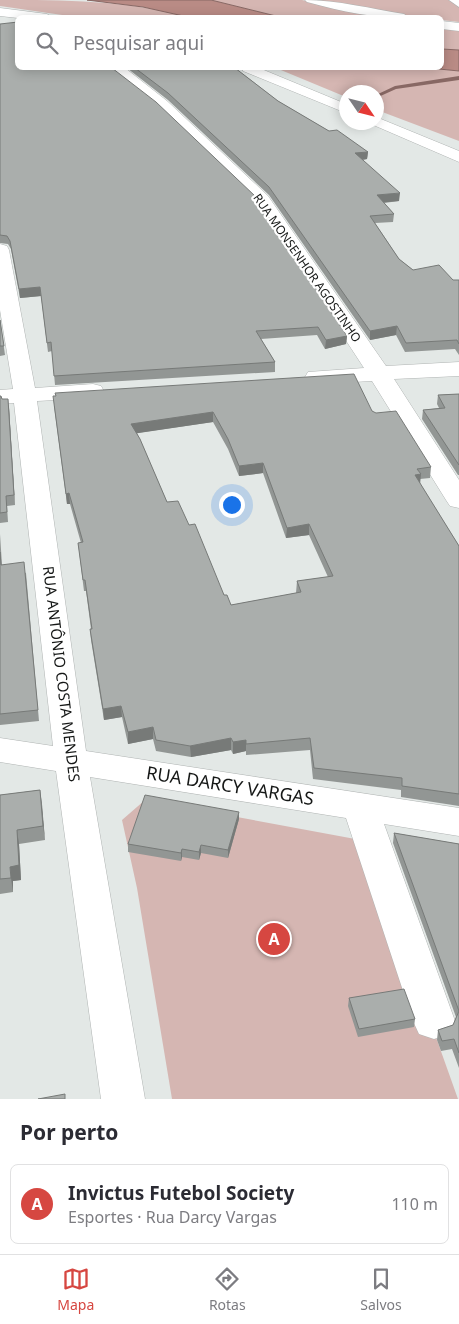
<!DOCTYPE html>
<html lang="pt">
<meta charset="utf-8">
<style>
body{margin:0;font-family:"Noto Sans",sans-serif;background:#f7f7f7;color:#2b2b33}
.compass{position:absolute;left:339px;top:85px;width:45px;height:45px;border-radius:50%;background:#fff;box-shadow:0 2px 12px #0003;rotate:125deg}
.you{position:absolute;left:231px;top:504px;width:18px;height:18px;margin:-12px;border:4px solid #fff;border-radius:50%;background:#1a73e8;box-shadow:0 0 0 8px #1a73e833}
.badge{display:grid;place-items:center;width:32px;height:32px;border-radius:50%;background:#d64741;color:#fff;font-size:16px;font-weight:700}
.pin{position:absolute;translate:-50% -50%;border:2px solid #fff;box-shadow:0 1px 5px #0006}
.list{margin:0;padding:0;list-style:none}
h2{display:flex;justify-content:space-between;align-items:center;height:65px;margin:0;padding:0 20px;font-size:21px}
h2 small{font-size:16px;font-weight:400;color:#7c7c81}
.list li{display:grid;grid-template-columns:32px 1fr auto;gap:15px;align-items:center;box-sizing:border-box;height:80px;margin:0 10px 10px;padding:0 10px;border:1px solid #e1e1e2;border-radius:8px}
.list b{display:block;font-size:19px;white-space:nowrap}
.list p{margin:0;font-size:16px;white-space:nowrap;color:#7c7c81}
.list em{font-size:16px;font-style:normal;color:#7c7c81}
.icon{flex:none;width:28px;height:28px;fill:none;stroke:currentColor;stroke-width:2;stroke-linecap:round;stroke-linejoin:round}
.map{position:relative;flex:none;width:459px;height:1099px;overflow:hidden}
.search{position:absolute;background:#fff;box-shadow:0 2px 12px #0003;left:15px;right:15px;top:15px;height:55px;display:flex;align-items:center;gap:12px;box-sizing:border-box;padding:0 18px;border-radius:8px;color:#7c7c81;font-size:19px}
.sheet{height:155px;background:#fff}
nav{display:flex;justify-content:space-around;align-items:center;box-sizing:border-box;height:70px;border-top:1px solid #e1e1e2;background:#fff;font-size:14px;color:#7c7c81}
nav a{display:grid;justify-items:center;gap:2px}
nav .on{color:#d64741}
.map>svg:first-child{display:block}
</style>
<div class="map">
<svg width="459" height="1099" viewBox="0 0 459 1099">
<rect width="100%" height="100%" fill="#e3e8e6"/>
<g fill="#d5b6b2">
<path d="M0,0C65,0 125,0 188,17L83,18L0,6Z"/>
<path d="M211,0H302L356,13L391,17H280Z"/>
<path d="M319,0H449L459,5V22L442,20V18C400,17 359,11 319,0Z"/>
<path d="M442,24L459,26V50L442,49Z"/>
<path d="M276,68H429L459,71V141L377,110L376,92H346V97Z"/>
<path d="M145,800L366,841L458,1099H172L137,888L122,820Z"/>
</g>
<g fill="#b98b85" stroke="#886864">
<path d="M87,0H211L280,17H188L143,7Z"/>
<path d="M442,49L459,50V71L429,68H442Z"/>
</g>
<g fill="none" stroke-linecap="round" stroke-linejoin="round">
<path fill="#886864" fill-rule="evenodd" d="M459,76V80L396,89L376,98V95L395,86Z"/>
<defs>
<g id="minor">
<path d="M305,0C337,0 372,9 404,14L410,18C372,18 344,12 307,2Z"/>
<path d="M449,0H459V7Z"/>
<path d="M442,21L459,23V31L442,29Z"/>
<path d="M111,68H125L167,101L268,196L386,366L459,362V376L394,379L459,480V508L450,506L446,500L372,381L316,384L308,382L305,377L308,372L364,368L256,203L157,107L112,71Z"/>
<path d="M0,244L7,246L9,250L35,388L93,384L101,386L104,391L101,396L93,398L37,401L86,751L459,808V836L384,824L455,1021L449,1034L434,1039L419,1034L413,1021L346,818L90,777L145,1099H101L56,771L0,762V738L53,746L14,403L0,404V390L13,389L0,310Z"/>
</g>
<g id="major">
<path d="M0,8L47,14L53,18H18L0,16Z"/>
<path d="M242,68H259L346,104V113L243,71Z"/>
<path d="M376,117L459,151V162L371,124L369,122H376Z"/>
</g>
</defs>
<use href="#minor" stroke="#b0b4b3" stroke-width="1"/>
<use href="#major" stroke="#b0b4b3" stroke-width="1"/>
<use href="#minor" fill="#fff" fill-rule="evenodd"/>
<use href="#major" fill="#fff" fill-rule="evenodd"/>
</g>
<g fill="#929694" fill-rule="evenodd">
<path d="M0,24L347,336L346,344L325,349L317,335L261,339L275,362V372L55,385L52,351L48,352L41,296L20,298L11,249L8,244L0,243Z"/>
<path d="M127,68H235L278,101L329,131L368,152L367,159L362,160L399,201L384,203L394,214L393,222L375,223L399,259L413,270L453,280H459V355L455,349L405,352L396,335L370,340L269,195L168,100Z"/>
<path d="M0,320L5,355L0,356Z"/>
<path d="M459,394V475H458L422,419L423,410L439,408L437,404L438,395Z"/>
<path d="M0,396L9,408L15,505L7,506L8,522L0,523Z"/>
<path d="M54,406L372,411L431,467L430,478L420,479V484L459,546V806L401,797V790L313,779L310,750L246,755V751L233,754L231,750L191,757L156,751L153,739L128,744L122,717L104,720L91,640L90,629H91L86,591H84L78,543H81L70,504H67ZM213,422L228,449L239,476L263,473L286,538L309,535L328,577L297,581L296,593L231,605L224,595L189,525L167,502L137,433Z"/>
<path d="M0,534L2,565L26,573L39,721L0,725Z"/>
<path d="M40,790L45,840L19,844L21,880L13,881V892L0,894V795Z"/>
<path d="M239,819L228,858L201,853L199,860L182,857L181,861L128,852V844Z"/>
<path d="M394,833L459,844V1068L452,1049L441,1051L437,1040L438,1030L453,1025L456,1017L393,843Z"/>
<path d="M349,998L415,1019L414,1027L358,1037L348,1006Z"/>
</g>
<g fill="#777a78">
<path d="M368,152L367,159L355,161V153Z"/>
<path d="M400,193L399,201L377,203V195Z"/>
<path d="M40,287L41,296L20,298L19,289Z"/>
<path d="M397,326L396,335L370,340V331Z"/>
<path d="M347,336L346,344L325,349L326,340Z"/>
<path d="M8,399L9,408L15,505L14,495Z"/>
<path d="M213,412V422L132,434L131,424Z"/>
<path d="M263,463V473L239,476V466Z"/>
<path d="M421,474L420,485L415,475Z"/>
<path d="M69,493L70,504H67L66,494Z"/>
<path d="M309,524V535L286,538L287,528Z"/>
<path d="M121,706L122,717L104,720L103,709Z"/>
<path d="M153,727V739L128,744V732Z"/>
<path d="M231,738V750L191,757L190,746Z"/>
<path d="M246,740V751L233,754V742Z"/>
<path d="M40,790L42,804L45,840L43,826Z"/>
<path d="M239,812V819L228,858V850Z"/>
<path d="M17,830L19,844L21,880L13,881V892L11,878L10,867Z"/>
<path d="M201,845V853L199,860V852Z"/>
<path d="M182,849V857L181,861V853Z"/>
</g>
<g fill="#aaaeac" stroke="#777a78" fill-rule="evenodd">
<path d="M18,22V68H112L156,102L255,196L347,336L326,340L318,327L256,331L275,362L54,376L51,342L47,343L40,287L19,289L10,241L7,236L0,235V24Z"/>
<path d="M135,68H235L278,101L329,131L337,130L368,152L355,153L400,193L377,195L394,214L370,216L399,259L413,270L439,265L453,280H459V344L457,340L406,343L397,326L370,331L269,187L168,93Z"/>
<path d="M0,320L4,346H0Z"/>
<path d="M354,374L372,411L376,413L396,411L431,467L417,469L421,474L415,475L459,546V794L402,786V778L314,768L310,738L246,744V740L233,742L231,738L190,746L156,740L153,727L128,732L121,706L103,709L90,629H92L85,580H83L78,543L83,542L69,493L66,494L53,396H56L55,393ZM213,412L228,439L239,466L263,463L287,528L309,524L333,576L297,581L301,592L231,605L227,595H224L195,524L189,525L178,501L167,502L140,439L131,424Z"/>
<path d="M459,394V465L423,410L445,408L438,395Z"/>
<path d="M0,396H1L2,399H8L14,495L6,496L7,512L0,513Z"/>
<path d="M0,552L1,565L24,562L38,710L0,714Z"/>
<path d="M40,790L43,826L17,830L19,865L10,867L11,878L0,879V795Z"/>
<path d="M145,795L239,812L228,850L201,845L199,852L182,849L181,853L128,844Z"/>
<path d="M394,833L459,844V1053L454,1039L442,1041L438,1030L453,1025L459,1011Z"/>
<path d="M404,989L415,1019L359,1029L349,998Z"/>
<path d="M65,1094V1099H38Z"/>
</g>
<g text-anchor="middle" stroke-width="4.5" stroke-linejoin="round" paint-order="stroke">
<g font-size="12" fill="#161817" stroke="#fff">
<text transform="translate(307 268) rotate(55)" y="4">RUA MONSENHOR AGOSTINHO</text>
</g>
<g font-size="15" fill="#161817" stroke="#fff">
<text transform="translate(61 674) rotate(83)" y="5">RUA ANTÔNIO COSTA MENDES</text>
</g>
<g font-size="18" fill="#161817" stroke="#fff">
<text transform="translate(230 786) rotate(9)" y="6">RUA DARCY VARGAS</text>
</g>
</g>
</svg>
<svg class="compass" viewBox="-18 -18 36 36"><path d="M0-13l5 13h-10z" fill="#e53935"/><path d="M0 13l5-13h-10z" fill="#7c7c81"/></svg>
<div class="you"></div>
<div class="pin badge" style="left:274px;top:939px">A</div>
<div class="search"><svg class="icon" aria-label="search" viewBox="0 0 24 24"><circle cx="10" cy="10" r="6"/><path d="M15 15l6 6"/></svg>Pesquisar aqui</div>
</div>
<section class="sheet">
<h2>Por perto<small></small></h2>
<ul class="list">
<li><span class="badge">A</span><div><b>Invictus Futebol Society</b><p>Esportes · Rua Darcy Vargas</p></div><em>110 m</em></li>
</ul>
</section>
<nav>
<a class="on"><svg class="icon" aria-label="map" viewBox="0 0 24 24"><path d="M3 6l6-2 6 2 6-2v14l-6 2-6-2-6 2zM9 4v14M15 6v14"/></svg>Mapa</a>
<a><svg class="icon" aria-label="directions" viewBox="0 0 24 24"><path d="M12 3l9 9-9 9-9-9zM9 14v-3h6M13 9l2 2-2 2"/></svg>Rotas</a>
<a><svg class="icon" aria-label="saved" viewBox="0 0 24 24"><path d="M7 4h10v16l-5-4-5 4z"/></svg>Salvos</a>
</nav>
